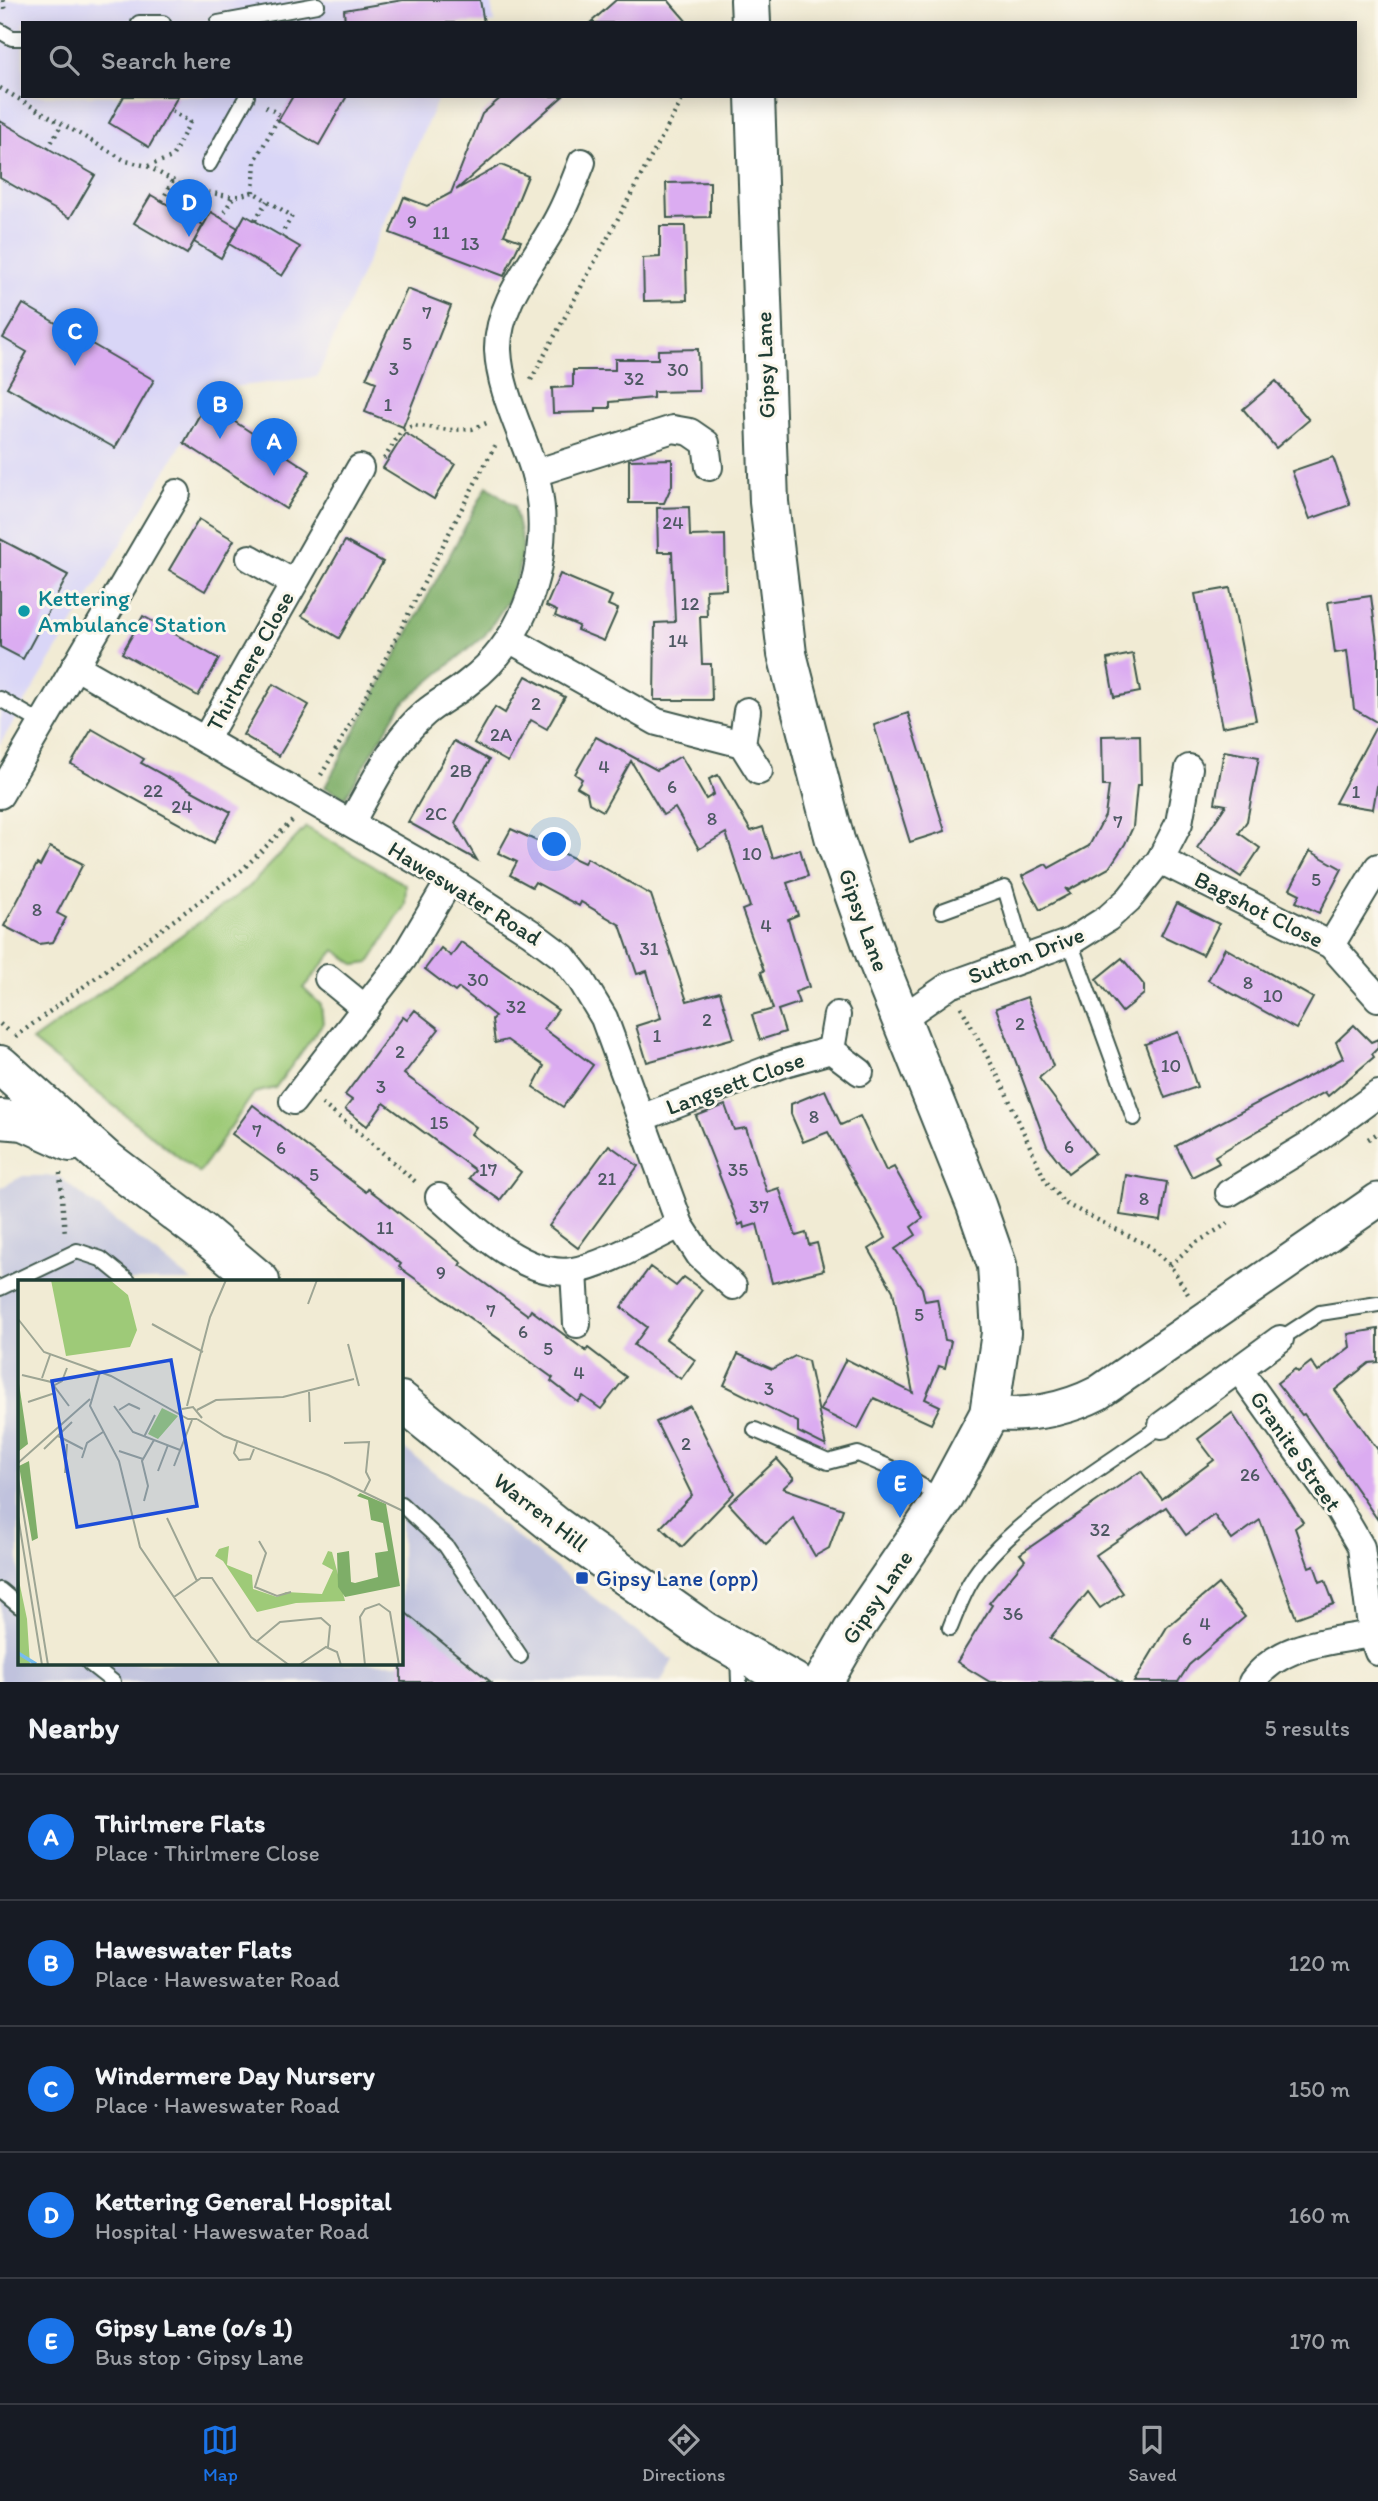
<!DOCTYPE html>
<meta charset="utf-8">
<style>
body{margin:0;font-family:Itim,sans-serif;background:#242831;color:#f1f3f6}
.you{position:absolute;left:555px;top:845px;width:24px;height:24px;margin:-18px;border:5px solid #fff;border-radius:50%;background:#1a73e8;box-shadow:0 0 0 10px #1a73e833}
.badge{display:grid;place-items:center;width:46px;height:46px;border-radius:50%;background:#1a73e8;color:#fff;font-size:23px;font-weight:700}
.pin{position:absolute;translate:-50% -58px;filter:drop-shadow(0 2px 4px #0008)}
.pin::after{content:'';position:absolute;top:37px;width:24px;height:21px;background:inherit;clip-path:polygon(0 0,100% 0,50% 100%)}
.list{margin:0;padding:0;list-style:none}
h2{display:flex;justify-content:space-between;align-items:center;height:91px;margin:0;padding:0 28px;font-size:30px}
h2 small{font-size:23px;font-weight:400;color:#9ea1a6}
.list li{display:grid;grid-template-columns:46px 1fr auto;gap:21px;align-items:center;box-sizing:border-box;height:126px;padding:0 28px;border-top:2px solid #363941}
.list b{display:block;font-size:26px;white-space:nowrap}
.list p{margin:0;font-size:23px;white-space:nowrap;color:#9ea1a6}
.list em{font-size:23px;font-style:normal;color:#9ea1a6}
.icon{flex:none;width:38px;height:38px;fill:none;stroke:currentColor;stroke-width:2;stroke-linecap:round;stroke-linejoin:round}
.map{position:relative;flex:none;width:1378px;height:1682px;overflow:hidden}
.search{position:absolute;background:#171b24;box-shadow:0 4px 18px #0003;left:21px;right:21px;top:21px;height:77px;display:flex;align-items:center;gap:18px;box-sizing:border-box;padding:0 24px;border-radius:0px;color:#9ea1a6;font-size:26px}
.sheet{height:721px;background:#171b24}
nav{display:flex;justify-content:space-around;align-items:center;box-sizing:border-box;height:98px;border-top:2px solid #363941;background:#171b24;font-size:19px;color:#9ea1a6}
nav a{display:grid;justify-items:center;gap:4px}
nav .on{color:#1a73e8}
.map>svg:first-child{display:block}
</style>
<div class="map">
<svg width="1378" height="1682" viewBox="0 0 1378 1682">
<rect width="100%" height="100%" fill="#fbf7ec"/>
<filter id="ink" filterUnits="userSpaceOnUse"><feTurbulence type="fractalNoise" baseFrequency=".0143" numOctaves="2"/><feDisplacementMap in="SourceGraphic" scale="14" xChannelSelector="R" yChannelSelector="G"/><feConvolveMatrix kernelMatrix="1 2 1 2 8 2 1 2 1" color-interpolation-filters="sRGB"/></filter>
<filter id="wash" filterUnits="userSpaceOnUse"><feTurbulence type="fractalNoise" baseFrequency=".00686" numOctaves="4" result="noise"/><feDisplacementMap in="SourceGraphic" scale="28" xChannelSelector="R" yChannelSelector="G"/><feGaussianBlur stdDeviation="1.57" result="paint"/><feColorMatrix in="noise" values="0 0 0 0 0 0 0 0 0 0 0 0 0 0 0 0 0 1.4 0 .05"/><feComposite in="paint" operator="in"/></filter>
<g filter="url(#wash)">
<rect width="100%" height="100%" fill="#f1ebd4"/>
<path fill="#d9d6f7" d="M0,0H491L494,23H23V96H439L317,377L215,389L0,744Z"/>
<path fill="#c0c2dd" d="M23,1176H58L192,1281H19V1663H401V1446L673,1660L661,1682H0V1188Z"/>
<path fill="#9eca78" stroke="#5e8456" stroke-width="2" d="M306,827L406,885L405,905L369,963L356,965L335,950L303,988L321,1005L323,1023L275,1088L254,1093L199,1173L32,1041L249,887Z"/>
<path fill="#7eae68" stroke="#4e764e" stroke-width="2" d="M487,486L514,506L523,545L515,590L485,635L401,705L345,798L325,787Z"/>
<g id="blocks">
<g fill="#dbacf1">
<path d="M403,0H480L484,23H345L344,10Z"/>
<path d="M616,0H668L688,23H590Z"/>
<path d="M124,96H178L149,147L109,123Z"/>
<path d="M293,96H347L319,145L278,121Z"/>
<path d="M503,96H563L456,190L501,165L528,176L504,235L521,241L504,276L390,233L404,197L427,206L451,193L482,114Z"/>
<path d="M0,121L95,175L70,218L0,178Z"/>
<path d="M710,182V217L667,218L666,183Z"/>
<path d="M151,195L203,225L187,254L134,223Z"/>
<path d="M211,212L238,228L221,258L194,242Z"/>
<path d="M245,215L300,247L282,276L229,244Z"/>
<path d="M660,226H685L687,300L644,301L643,258L660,257Z"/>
<path d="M407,289L451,306L403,427L365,412L376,382L366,378Z"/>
<path d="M23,304L154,380L115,448L7,387L27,352L3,338Z"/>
<path d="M698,349L699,391L653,392V398L610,402V408H596V412L553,413L552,388L573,387V370H615V359H658V350Z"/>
<path d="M1276,381L1309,420L1276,448L1243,409Z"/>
<path d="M206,403L310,471L286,509L184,443Z"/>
<path d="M405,433L455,464L434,499L383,468Z"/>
<path d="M1333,457L1350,505L1310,519L1292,471Z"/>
<path d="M672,459V485L664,503H629V460Z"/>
<path d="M689,507L690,536L725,535L726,589L706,590L707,616H700L702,664H711L712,700H654L655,623L675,622L672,552H658L657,508Z"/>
<path d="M199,519L234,540L205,591L169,570Z"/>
<path d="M0,539L68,575L23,659L0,647Z"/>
<path d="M345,541L383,562L339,638L302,616Z"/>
<path d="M560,574L612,596L608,605L618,609L604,641L577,630L579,626L555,616L557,611L546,606Z"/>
<path d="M1230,588L1256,720L1222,727L1195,594Z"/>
<path d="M1371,596L1378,650V781L1373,809L1335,803L1378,723L1354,709L1347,651L1335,653L1328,602Z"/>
<path d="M143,616L219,659L198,696L122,653Z"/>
<path d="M1133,654L1140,692L1114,697L1107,659Z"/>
<path d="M526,676L565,697L547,729L531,720L508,762L474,743L495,707L505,713Z"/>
<path d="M273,684L309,705L279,756L243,735Z"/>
<path d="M908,713L945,831L910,842L874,725Z"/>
<path d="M92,729L144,759L141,763L231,812L214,843L71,764Z"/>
<path d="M1140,735L1141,785H1137L1133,827L1125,844L1109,868L1069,890L1065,888L1070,894L1040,910L1022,876L1046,864L1049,868L1089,846L1105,816L1109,786H1103L1102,736Z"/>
<path d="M596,737L657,770L681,756L706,799L714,794L709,779L718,775L751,831L763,827L773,858L800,849L808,876L787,883L798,915L788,919L809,987L795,992L799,1003L778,1010L785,1032L760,1040L752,1015L773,1009L761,972L764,971L742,910L750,907L726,833L699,849L675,808L663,815L631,761L603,811L589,803L587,793L577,787L582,779L575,774Z"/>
<path d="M454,741L489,760L455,823L477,860L408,822Z"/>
<path d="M1224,751L1259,757L1247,821L1239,833L1260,848L1241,877L1197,848L1226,805L1215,803Z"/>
<path d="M511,829L584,863L587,858L651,895L687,1001L720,992L734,1038L647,1062L636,1026L661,1018L647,971L637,974L620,925L581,902L579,906L535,882L532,887L510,875L517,862L498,853Z"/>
<path d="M50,847L83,864L57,913L66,918L53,942L39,944L4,926L37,864L40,866Z"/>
<path d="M1310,851L1342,869L1319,913L1296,902L1300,894L1290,889Z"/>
<path d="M1177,903L1219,924L1203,955L1161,935Z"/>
<path d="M461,942L558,1010L544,1029L593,1065L563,1107L533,1087L544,1066L507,1040L495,1043L492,1019L495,1016L459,988L455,992L425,969L441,948L451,956Z"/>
<path d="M1225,948L1313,998L1296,1029L1208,980Z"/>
<path d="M1122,958L1144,985V994L1122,1012L1096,979Z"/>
<path d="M1027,997L1053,1066L1039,1078L1095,1153L1068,1173L1047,1146L996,1008Z"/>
<path d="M415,1010L439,1029L404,1074L476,1127L471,1134L521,1172L500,1200L469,1178L475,1170L384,1103L367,1126L345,1109L352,1100L345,1095L403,1017L407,1020Z"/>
<path d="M1354,1025L1371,1042L1378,1039V1048L1372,1054L1374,1057L1328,1096L1325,1092L1312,1099L1215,1156L1219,1163L1192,1177L1176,1146L1343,1058L1336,1042Z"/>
<path d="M1178,1032L1197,1087L1165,1098L1145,1044Z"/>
<path d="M825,1090L841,1125L860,1116L886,1171L894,1167L923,1218L911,1227L916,1235L895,1249L922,1288L925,1301L937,1299L945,1340L951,1341L945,1368L939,1366L925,1399L940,1406L931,1424L874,1398L858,1429L820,1410L846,1359L913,1393L893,1291L869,1249L886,1238L828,1132L803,1142L791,1114V1104Z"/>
<path d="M253,1105L366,1192L368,1189L388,1204L462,1263L460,1265L528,1315L531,1310L586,1351L588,1348L626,1377L601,1409L583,1396L578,1402L551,1381L553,1378L399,1267L401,1264L297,1181L232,1134Z"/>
<path d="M725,1105L734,1130L746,1128L767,1192L779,1188L796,1236L806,1233L809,1245L817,1243L824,1270L772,1283L757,1224L744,1228L743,1223L739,1225L696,1116Z"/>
<path d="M609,1145L638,1166L578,1248L549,1226Z"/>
<path d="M1126,1175L1167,1182L1161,1221L1120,1215Z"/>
<path d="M650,1267L676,1286L684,1277L702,1290L666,1339L695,1360L681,1379L634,1345L647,1327L621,1307Z"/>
<path d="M1378,1329V1362L1369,1363L1335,1390L1378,1450V1520L1304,1414L1302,1415L1277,1383L1295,1369L1298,1372L1311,1362L1318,1372L1350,1347L1348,1334Z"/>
<path d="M738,1354L772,1369L795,1356L808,1361L826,1446L798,1432V1422L724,1385Z"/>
<path d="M690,1406L734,1493L682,1547L661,1527L692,1495L656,1422Z"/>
<path d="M1232,1413L1303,1522L1295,1528L1309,1567L1314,1565L1320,1582L1325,1580L1334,1604L1296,1618L1260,1520L1232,1540L1214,1515L1186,1535L1166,1507L1096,1555L1123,1593L1100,1608L1088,1592L1050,1638L1120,1682H990L957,1662L992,1605L989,1603L1025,1560L1020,1554L1141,1471L1162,1499L1214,1460L1198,1439Z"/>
<path d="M777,1459L794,1478L783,1488L843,1509L829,1548L815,1556L793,1518L766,1544L729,1504Z"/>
<path d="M1218,1584L1245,1617L1189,1665L1178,1682H1134L1167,1627Z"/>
<path d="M401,1609L491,1682H401Z"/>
</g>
</g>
</g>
<g filter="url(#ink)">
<use href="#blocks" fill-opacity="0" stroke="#3e574c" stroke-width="2"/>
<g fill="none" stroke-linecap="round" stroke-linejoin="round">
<defs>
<g id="service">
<path d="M139,23H163"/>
<path d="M218,23L317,5"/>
<path d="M0,31L12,38H23"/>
<path d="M209,164L247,96"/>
<path d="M0,699L42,723"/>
<path d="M942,911L1005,888L1026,960"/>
<path d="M1070,942L1134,1118"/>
<path d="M0,1288L77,1251L101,1259L128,1281"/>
<path d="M1280,1339L1320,1313L1378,1304"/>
<path d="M755,1430L828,1462L858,1454L891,1468L942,1498"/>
<path d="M401,1504L446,1546L520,1656"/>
<path d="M0,1590L19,1606"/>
<path d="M950,1628C956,1613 962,1597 970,1583C1004,1524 1106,1466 1162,1425"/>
<path d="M738,1655L739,1682"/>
<path d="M89,1663L113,1682"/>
</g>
<g id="minor">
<path d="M535,473L673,429L690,432L706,443L709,467"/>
<path d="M250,558L294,583"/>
<path d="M509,639L657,722L742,744L759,771"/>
<path d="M75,666L450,880L531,933L563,957L581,980L604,1018L680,1225L700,1256L733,1286"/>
<path d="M205,740L360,468"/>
<path d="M742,744L747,711"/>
<path d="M0,795L177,493"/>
<path d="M351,822C373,786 392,741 425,713C439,701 455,694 469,682C494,663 514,636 526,607C543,565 547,515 534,471C522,431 500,393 498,350C497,300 538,258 559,216C568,199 575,180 582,162"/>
<path d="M1160,860L1331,945L1378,998"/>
<path d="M1331,945L1378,867"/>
<path d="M328,978L366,1009"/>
<path d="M901,1019L950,985L1070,942L1108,918L1129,899L1160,860L1179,823L1189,768"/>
<path d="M831,1050L837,1015"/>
<path d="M293,1101L403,959L450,880"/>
<path d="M641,1118L785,1063L831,1050L860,1072"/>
<path d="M1229,1193L1310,1144L1378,1094"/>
<path d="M439,1197C472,1226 524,1278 572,1271C601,1267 652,1238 680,1225"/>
<path d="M574,1271L577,1324"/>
<path d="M1240,1371L1338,1508L1361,1547L1372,1634L1378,1652"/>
<path d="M1162,1425L1280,1339"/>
<path d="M1252,1682C1280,1643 1327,1642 1372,1634"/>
</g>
<path id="tertiary" d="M989,1414C1028,1416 1063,1411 1098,1393L1378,1200"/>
<g id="secondary">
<path d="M750,0L751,23"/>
<path d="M755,96L769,502L787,654L835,840L877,959L976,1205L997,1265L1001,1333L989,1414L944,1498L852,1632L823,1682"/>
</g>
<g id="primary">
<path d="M0,1065L104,1158L203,1233L260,1281"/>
<path d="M0,1119L24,1121L70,1142"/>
<path d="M401,1401L557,1527L704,1631L794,1682"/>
</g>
</defs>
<use href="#service" stroke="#3e574c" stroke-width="18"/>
<use href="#minor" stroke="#3e574c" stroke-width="30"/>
<use href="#tertiary" stroke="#3e574c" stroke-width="37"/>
<use href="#secondary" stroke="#3e574c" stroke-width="42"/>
<use href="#primary" stroke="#3e574c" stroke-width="42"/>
<g stroke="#3e574c" stroke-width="4.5" stroke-dasharray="2 5" stroke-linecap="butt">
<path d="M3,0L5,13"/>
<path d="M0,88L126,161L147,166L199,195"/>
<path d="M48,148L62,124"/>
<path d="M148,166L172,157L190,122L170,110"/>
<path d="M253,192L255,161L280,115L263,105"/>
<path d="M162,201L173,180"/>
<path d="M188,216L202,191L233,197"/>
<path d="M221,218L233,197L253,192L292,216L281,235"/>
<path d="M255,220L267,201"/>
<path d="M531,380L684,96"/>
<path d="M384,459L402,430L413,425L449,430L472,429L489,422"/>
<path d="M321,775C385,669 435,555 495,446"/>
<path d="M961,1007L1002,1084L1045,1180L1064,1203L1149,1246L1170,1265L1188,1294"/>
<path d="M0,1024L10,1033"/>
<path d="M15,1037L242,870L292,821"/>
<path d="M322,1104L359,1132L418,1184"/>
<path d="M1368,1139L1378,1133"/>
<path d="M60,1173L65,1234"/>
<path d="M1170,1265L1194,1244L1232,1221"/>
</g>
<use href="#service" stroke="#fff" stroke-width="14"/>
<use href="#minor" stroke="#fff" stroke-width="26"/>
<use href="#tertiary" stroke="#fff" stroke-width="33"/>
<use href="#secondary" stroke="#fff" stroke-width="38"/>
<use href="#primary" stroke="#fff" stroke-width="38"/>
</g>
</g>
<circle fill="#0f9aa8" stroke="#fbf7ec" stroke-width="2.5" cx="24" cy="611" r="7"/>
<rect fill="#1a4fb4" stroke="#fbf7ec" stroke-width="2.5" x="575" y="1571" width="14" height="14" rx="3.5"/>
<g text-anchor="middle" stroke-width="6" stroke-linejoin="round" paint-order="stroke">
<g font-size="19" fill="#4e5963">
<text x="412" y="228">9</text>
<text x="441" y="239">11</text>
<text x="470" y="250">13</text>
<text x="427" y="319">7</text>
<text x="407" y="350">5</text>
<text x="394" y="375">3</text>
<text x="678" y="376">30</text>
<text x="634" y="385">32</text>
<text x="388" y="411">1</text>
<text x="673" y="529">24</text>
<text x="690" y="610">12</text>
<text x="678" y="647">14</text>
<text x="536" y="710">2</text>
<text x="501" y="741">2A</text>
<text x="604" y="773">4</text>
<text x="461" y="777">2B</text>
<text x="672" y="793">6</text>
<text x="153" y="797">22</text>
<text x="1356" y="798">1</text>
<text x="182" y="813">24</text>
<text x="436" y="820">2C</text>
<text x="712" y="825">8</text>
<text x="1118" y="828">7</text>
<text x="752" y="860">10</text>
<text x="1316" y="886">5</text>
<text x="37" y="916">8</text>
<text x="766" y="932">4</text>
<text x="649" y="955">31</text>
<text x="478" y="986">30</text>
<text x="1248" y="989">8</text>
<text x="1273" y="1002">10</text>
<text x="516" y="1013">32</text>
<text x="707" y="1026">2</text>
<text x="1020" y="1030">2</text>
<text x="657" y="1042">1</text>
<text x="400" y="1058">2</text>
<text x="1171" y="1072">10</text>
<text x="381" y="1093">3</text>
<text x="814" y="1123">8</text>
<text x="439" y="1129">15</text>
<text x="257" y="1137">7</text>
<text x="1069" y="1153">6</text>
<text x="281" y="1154">6</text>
<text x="488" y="1176">17</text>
<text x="738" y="1176">35</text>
<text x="314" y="1181">5</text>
<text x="607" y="1185">21</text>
<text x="1144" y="1205">8</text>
<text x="759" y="1213">37</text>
<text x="385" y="1234">11</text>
<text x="441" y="1279">9</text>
<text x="491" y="1317">7</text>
<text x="919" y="1321">5</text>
<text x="523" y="1338">6</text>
<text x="548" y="1355">5</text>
<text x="579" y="1379">4</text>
<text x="769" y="1395">3</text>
<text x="686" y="1450">2</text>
<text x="1250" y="1481">26</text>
<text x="1100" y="1536">32</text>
<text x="1013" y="1620">36</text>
<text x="1205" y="1630">4</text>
<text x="1187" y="1645">6</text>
</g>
<g font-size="23" fill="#1f3d34" stroke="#fbf7ec">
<text transform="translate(765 365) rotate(-92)" y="8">Gipsy Lane</text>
<text transform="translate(250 661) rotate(-61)" y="8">Thirlmere Close</text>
<text transform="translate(465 893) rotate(32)" y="8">Haweswater Road</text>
<text transform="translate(1259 909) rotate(27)" y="8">Bagshot Close</text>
<text transform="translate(864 920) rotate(70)" y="8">Gipsy Lane</text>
<text transform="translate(1026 955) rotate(-21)" y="8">Sutton Drive</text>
<text transform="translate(735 1083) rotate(-20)" y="8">Langsett Close</text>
<text transform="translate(1296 1451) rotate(55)" y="8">Granite Street</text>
<text transform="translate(541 1512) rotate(38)" y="8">Warren Hill</text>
<text transform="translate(877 1597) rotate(-56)" y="8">Gipsy Lane</text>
</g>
<g font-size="23" fill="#0d838f" stroke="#fbf7ec" text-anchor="start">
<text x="38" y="606">Kettering<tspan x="38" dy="26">Ambulance Station</tspan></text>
</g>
<g font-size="23" fill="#164399" stroke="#fbf7ec" text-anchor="start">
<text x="596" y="1586">Gipsy Lane (opp)</text>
</g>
</g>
<g transform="translate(18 1280)">
<rect width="385" height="385" fill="#f1ebd4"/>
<path d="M33,0H92L110,15L119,50L112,67L48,76ZM144,128L160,136L140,159L130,154ZM211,266L209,285L234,295L235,309L259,317L268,312L304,314L315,290L304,284L310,271L314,272L327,321L278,323L239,332L205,281L197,276L201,269ZM0,296L9,339L12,385H0Z" fill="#9eca78"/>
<path d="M0,97L10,164L1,171L0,163ZM11,181L20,258L14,261L1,186ZM342,213L368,224L382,306L327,317L320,307L319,273L331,271L333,302L337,303L360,297L357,273L370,271L365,243L353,240L350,220L339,216Z" fill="#7eae68"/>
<path fill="none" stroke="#77bcee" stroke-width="3.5" d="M0,373L18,384"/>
<path fill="none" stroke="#9da594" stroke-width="2" d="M290,24L299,0M0,39L26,72L93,96L170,139H179M134,44L185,72M330,64L341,106M82,92L72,126L101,181L122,267L202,385M4,95L33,102L51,126M24,98L32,75M35,106L44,101L49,88M291,112L292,142M10,122L37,113M96,126L115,152L162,170M169,126L192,37L208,0M164,129L175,127L184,138M101,130L111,124L122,129M179,130L198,120L265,117L336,99M179,139L206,156L310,195L385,231M40,156L65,169M126,157L137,135M219,162L216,173L221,180L232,179L236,169M326,163L351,162L348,192L352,200L346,212M26,169L54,142M101,171L125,179M64,178L69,163L85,152M0,183L72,119M156,186L174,140M140,191L150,165M47,193L49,164M0,199L30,385M126,221L130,206L124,181L136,160M0,236L24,385M149,238L179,301M241,261L248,273L237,307L259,316L273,312M156,317L183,298H194L233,357L271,385M238,362L262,342L303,338L312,346L310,367M281,385L308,367L319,372L323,385M347,385L342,337L347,329L361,324L372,332L381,385"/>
<path fill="#1d4ed8" fill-opacity="0.15" stroke="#1d4ed8" stroke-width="3.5" d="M153,80L179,226L59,247L34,101Z"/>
<rect width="385" height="385" fill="none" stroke="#1f3d34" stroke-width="3.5"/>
</g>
</svg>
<div class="you"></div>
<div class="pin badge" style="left:274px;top:476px">A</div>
<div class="pin badge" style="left:220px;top:439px">B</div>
<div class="pin badge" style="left:75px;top:366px">C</div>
<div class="pin badge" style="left:189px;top:237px">D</div>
<div class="pin badge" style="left:900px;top:1518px">E</div>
<div class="search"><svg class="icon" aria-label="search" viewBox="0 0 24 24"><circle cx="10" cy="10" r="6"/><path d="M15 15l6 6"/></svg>Search here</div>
</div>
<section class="sheet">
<h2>Nearby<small>5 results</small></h2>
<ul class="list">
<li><span class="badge">A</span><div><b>Thirlmere Flats</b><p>Place · Thirlmere Close</p></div><em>110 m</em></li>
<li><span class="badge">B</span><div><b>Haweswater Flats</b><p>Place · Haweswater Road</p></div><em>120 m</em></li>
<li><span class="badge">C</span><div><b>Windermere Day Nursery</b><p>Place · Haweswater Road</p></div><em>150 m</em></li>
<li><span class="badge">D</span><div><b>Kettering General Hospital</b><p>Hospital · Haweswater Road</p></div><em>160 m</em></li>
<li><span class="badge">E</span><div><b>Gipsy Lane (o/s 1)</b><p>Bus stop · Gipsy Lane</p></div><em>170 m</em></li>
</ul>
</section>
<nav>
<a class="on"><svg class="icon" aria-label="map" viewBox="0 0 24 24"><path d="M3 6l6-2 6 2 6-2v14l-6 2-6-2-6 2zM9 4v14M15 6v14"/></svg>Map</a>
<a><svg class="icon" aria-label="directions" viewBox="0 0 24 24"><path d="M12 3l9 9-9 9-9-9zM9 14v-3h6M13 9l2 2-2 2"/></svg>Directions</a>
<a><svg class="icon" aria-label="saved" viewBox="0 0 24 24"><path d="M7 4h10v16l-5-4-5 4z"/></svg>Saved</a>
</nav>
